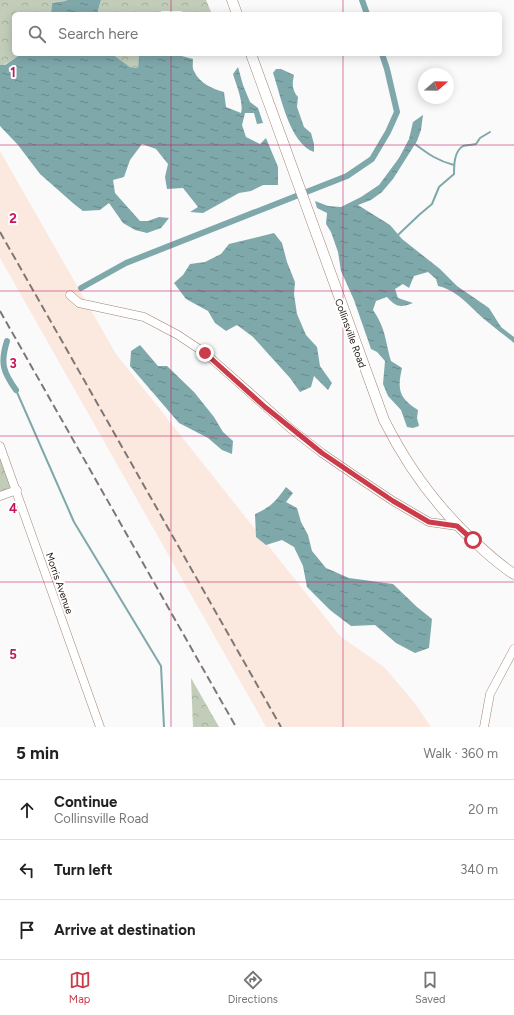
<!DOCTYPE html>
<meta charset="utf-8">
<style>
body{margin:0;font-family:Figtree,sans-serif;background:#f2f2f2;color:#222}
.compass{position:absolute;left:418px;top:68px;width:36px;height:36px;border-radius:50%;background:#fff;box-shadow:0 2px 10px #0003;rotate:70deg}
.stop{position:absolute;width:12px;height:12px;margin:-9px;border:3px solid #cb3b4a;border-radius:50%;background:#fff}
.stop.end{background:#cb3b4a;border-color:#fff;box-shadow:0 1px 4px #0008}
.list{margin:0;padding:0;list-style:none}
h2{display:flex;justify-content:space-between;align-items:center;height:52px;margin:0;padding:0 16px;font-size:17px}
h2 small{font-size:13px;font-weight:400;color:#767676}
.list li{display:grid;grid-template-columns:26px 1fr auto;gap:12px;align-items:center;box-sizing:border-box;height:60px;padding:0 16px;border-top:1px solid #e0e0e0}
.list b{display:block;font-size:15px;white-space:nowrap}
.list p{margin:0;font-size:13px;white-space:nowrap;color:#767676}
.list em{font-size:13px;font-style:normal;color:#767676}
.icon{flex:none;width:22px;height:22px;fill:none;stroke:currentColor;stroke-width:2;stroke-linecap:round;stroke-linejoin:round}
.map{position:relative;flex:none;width:514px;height:727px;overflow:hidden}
.search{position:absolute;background:#fff;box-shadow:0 2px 10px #0003;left:12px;right:12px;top:12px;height:44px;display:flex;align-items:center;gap:10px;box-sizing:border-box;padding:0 14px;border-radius:6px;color:#767676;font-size:15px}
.sheet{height:232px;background:#fff}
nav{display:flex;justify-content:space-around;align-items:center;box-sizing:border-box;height:56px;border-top:1px solid #e0e0e0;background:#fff;font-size:11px;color:#767676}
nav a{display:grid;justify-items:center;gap:2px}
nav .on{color:#cb3b4a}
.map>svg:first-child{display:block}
</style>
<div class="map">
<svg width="514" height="727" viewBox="0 0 514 727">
<defs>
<pattern id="forest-crowns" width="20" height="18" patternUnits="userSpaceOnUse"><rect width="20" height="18" fill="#c2cdb9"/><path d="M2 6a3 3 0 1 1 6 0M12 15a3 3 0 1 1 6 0" fill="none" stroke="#a6af9e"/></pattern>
<pattern id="water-ripples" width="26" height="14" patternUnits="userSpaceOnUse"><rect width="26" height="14" fill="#7fa8ab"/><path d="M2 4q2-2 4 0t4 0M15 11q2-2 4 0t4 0" fill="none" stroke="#67888a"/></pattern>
</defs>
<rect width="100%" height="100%" fill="#fafafa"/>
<path fill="#fbe9e0" d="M0,151L116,354L340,636L384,667L414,702L431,727H266L0,258Z"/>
<g fill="url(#forest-crowns)">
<path d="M0,0H67L65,1L52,3L51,14H14V54H32L18,56L4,65H0Z"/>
<path d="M101,0H206L212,14H187L181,11H161V14H97Z"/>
<path d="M112,54H139L138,68L130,67Z"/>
<path d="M0,448L16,488L0,493Z"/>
<path d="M191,678L219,727H193Z"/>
</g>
<g fill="url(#water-ripples)">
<path d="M67,0H101L97,14H51L52,3L65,1Z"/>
<path d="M32,54H112L130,67L138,68L139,54H174L193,59C193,63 192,68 194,71C199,83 213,89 224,92L226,107L241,113C244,103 236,84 233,74L238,67L243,85L250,102L258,108L263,123L257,124L254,113H245L242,125L246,137L260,144L266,138L278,167V185H263L251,191L239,193L203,213L190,212L198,207L183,188L167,189L165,177L168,164L156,149L142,144L130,160L124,177L113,180L115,193L140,221H148L159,217L169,218L161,228L147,233L135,230L123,223L109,203L100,210L83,211L74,204L40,174L18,145L0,126V65H5L18,56Z"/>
<path d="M276,69H281L294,75C292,84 292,90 298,97L297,107L304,127L311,133L314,144V152C289,143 281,96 273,73Z"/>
<path d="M423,115L421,130L417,141L393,179L382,192L371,200L358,205L390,225L402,239L440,269L457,286L489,308L501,327L514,337V343C506,336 497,330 489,323C472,310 460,291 438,286L436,279L428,272L414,276L409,288L403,284L395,289L398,298L413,303C400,308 396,307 387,297L376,301L373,310C386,329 385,340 391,361L402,368C397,390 399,398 418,410L417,418L419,426L413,428L407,427L401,410L388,396L383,384L385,361L377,352L371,349L354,300L341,271L338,252L331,232L326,224L327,213L317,208L315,201L328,206L341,207L361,197L379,185L399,158L409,139L413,122Z"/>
<path d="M274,233L282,243L287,262L295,282L294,294L297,314L306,335L317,347L320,366L332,383L328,390L314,376L311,387L300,392L290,378L253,337L237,325L226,331L215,323L208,311L186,299L174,283L183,275L190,264L205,262L221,254L229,244Z"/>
<path d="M140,345L158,366H167L194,392L214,417L223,432L233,441L232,454L222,450L208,438L179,423L130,366L131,351Z"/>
<path d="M286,487L293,493L286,502L297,508L301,522L308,535L312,551L326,568L349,578L393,584L417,607L432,619L429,648L415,653L396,643L375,625L351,626L330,610L307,587L303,566L294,547L282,540L266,545L256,537L255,514C271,507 276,501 286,487Z"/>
</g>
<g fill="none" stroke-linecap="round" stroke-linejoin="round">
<g stroke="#7fa8ab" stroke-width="2">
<path d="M415,144C428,154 438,161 454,165"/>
<path d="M398,235L419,215L432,204L439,187L454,174C454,166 454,151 463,146C466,145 472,145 476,144L480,138L490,132"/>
<path d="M16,390L74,522L161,666L164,727"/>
</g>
<g stroke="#7fa8ab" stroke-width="6">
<path d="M362,0L367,14"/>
<path d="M81,288L126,263L347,176L372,159L388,132L397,112L387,69L382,54"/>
<path d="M7,341C0,363 3,372 16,390"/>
</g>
<defs>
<g id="minor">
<path d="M70,295L79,303L144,317L178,335L205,353L291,429L322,453L357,477L393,501L429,522L457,526"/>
<path d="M0,446L100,727"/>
<path d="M0,496L17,490"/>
<path d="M484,727L490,694L514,649"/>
</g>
<g id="major">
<path d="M232,0L237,14"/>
<path d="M251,54L384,420C408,468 438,509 478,545C489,555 501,566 514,574"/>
</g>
</defs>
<use href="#minor" stroke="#a38271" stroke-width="9"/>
<use href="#major" stroke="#a38271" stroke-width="11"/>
<use href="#minor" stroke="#fff" stroke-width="8"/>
<use href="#major" stroke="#fff" stroke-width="10"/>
<g stroke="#7e7774" stroke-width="2" stroke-dasharray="8 4" stroke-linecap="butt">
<path d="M0,232L281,727"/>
<path d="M0,311L236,727"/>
</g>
</g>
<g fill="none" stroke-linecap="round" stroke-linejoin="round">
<path stroke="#cb3b4a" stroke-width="5" d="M205,353L265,407L322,453L393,501L429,522L457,526L473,540"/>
</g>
<path fill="none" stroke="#c2185b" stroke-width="1" stroke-opacity="0.55" d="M171,0V14M343,0V14M171,54V727M343,54V727M0,145H514M0,291H514M0,436H514M0,582H514"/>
<g text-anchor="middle" stroke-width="4" stroke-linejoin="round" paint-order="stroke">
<g font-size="10" fill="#1f130d" stroke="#fff">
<text transform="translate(351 333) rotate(70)" y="4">Collinsville Road</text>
<text transform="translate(60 583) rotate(71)" y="4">Morris Avenue</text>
</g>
</g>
<g font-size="13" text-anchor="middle" font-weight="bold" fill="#c2185b" stroke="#fff" stroke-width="4" stroke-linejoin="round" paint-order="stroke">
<text x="13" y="77">1</text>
<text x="13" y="223">2</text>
<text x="13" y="368">3</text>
<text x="13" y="513">4</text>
<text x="13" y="659">5</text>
</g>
</svg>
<svg class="compass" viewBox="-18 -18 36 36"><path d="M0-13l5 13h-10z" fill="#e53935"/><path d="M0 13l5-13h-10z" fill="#767676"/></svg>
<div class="stop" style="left:473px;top:540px"></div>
<div class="stop end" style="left:205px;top:353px"></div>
<div class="search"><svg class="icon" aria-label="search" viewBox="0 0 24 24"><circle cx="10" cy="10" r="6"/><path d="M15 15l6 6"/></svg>Search here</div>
</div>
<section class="sheet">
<h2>5 min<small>Walk · 360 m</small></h2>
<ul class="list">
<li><svg class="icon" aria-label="ahead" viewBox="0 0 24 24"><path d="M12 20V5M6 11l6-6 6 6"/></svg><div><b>Continue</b><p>Collinsville Road</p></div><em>20 m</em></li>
<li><svg class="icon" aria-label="left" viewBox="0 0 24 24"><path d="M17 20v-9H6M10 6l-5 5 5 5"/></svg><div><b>Turn left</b></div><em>340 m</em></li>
<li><svg class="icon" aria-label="arrive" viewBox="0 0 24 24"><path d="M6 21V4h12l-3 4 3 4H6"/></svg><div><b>Arrive at destination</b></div></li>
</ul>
</section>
<nav>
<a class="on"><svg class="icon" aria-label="map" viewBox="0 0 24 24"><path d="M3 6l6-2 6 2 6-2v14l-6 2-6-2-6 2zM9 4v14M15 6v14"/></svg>Map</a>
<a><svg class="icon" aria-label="directions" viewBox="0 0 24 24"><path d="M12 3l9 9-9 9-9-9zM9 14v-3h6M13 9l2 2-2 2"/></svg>Directions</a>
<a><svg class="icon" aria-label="saved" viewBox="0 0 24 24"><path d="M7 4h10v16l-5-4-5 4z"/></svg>Saved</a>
</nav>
